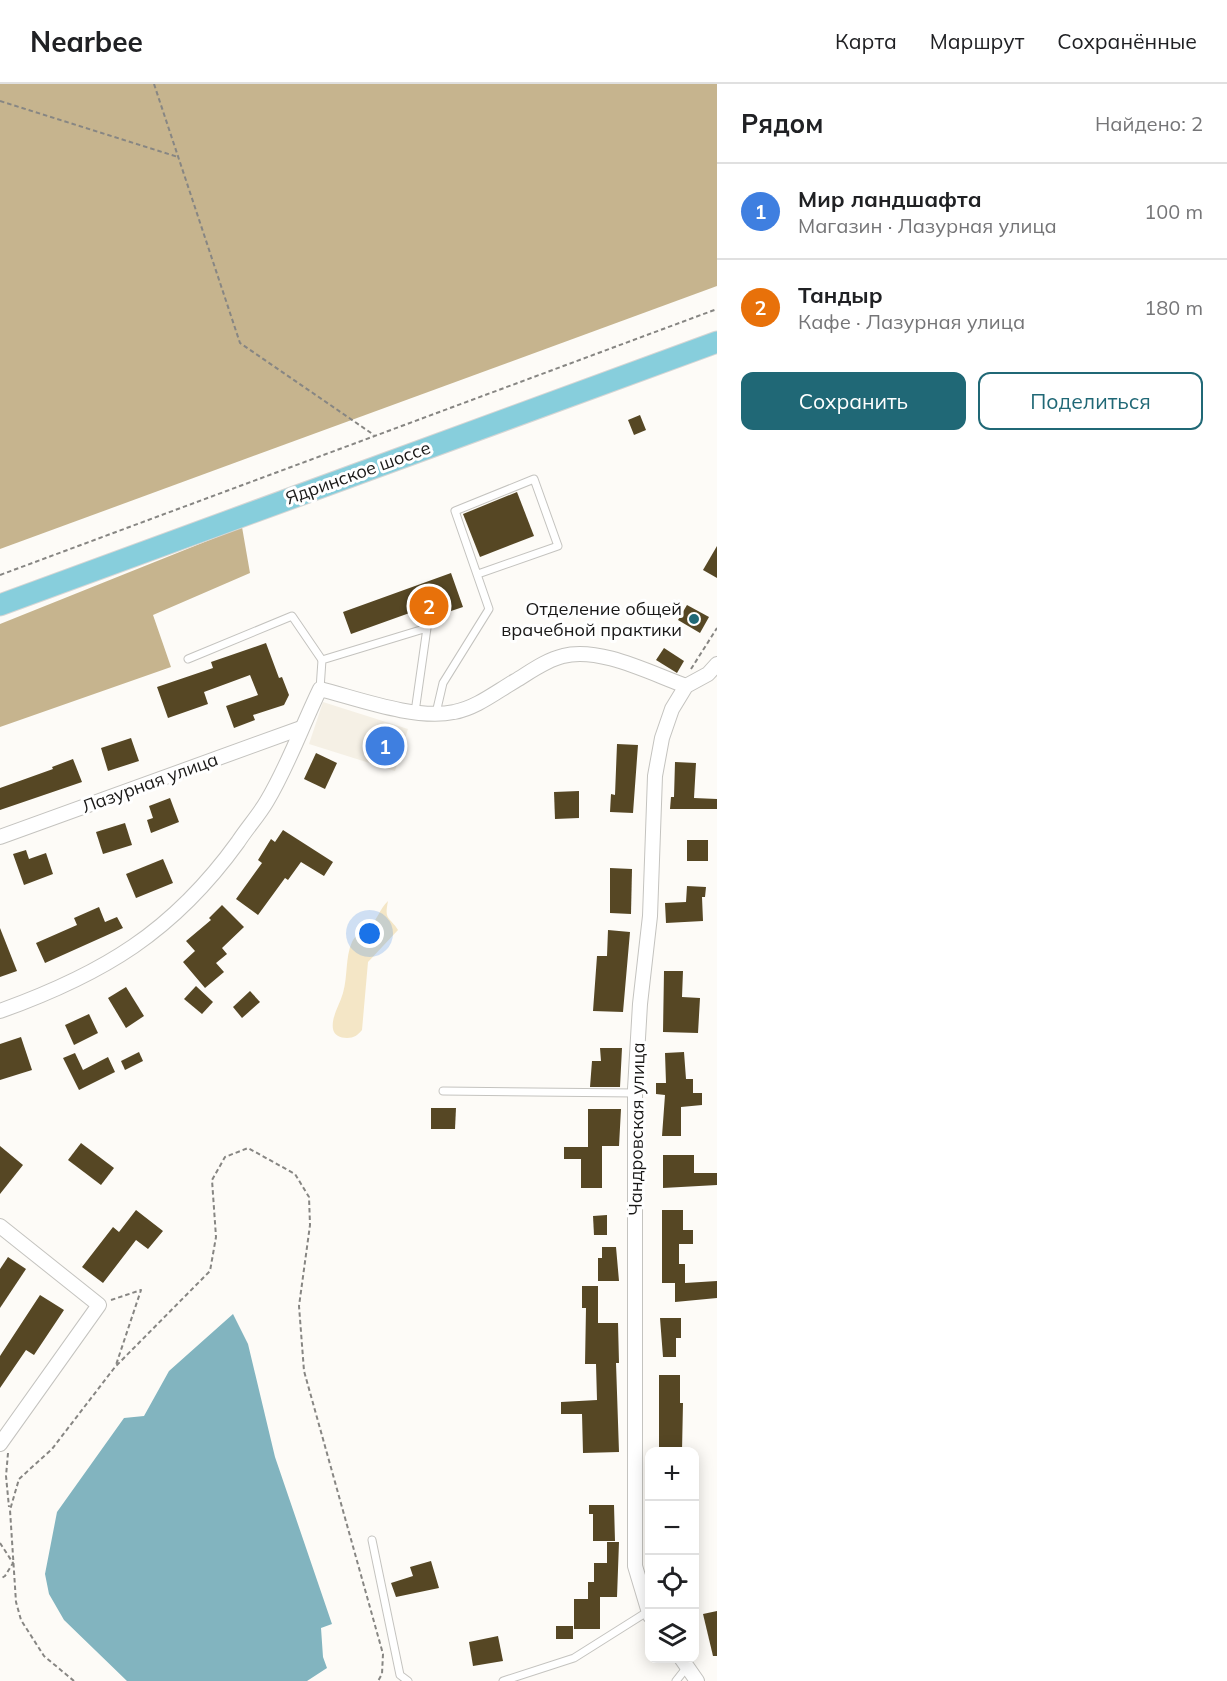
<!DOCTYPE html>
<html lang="ru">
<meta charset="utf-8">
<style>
body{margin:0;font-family:Mulish,sans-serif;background:#f2f2f2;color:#202124}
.controls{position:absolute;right:18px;bottom:18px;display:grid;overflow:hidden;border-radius:12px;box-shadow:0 3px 15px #0003}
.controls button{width:54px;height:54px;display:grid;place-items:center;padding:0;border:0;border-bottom:2px solid #e0e0e0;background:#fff;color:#202124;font:30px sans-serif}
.you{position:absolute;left:370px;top:850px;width:21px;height:21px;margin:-15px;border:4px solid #fff;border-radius:50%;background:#1a73e8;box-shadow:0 0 0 9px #1a73e833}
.badge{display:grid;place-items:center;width:39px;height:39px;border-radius:50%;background:#206876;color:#fff;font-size:20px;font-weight:700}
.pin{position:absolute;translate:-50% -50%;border:3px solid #fff;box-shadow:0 2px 6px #0006}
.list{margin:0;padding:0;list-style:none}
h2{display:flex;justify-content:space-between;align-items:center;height:78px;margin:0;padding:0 24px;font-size:26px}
h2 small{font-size:20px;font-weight:400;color:#757577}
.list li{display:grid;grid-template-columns:39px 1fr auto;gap:18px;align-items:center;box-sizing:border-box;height:96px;padding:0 24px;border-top:2px solid #e0e0e0}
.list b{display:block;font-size:22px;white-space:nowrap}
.list p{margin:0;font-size:20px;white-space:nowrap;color:#757577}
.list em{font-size:20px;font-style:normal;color:#757577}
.actions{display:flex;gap:12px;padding:18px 24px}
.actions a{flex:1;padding:14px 0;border:2px solid #206876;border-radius:12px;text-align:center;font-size:21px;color:#206876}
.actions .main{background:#206876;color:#fff}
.icon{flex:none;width:33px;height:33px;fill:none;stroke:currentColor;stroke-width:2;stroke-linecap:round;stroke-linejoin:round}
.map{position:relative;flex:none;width:717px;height:1597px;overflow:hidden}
header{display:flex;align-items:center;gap:36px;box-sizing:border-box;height:84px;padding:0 30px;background:#fff;border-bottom:2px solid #e0e0e0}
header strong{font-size:28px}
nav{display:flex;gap:33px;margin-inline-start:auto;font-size:21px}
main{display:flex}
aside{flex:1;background:#fff}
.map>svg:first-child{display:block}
</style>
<header>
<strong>Nearbee</strong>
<nav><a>Карта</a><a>Маршрут</a><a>Сохранённые</a></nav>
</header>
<main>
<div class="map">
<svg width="717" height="1597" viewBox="0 0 717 1597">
<rect width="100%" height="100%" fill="#fdfbf7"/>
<path fill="#f5f0e5" d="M323,618L408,645L395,687L309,660Z"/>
<path fill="#f4e6c6" d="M388,817C384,837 389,832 398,846L368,878L362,946C358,951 354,954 347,954C340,954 334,951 333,945C331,933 340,920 343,909C348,892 345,874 352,858C356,850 362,848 369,843C377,837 380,824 388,817Z"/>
<g fill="#c6b48e">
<path d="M0,0H717V202L0,465Z"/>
<path d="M242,443L250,489L153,531L171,583L0,643V540Z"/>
</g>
<path fill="#82b4bf" d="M233,1230L248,1260L275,1373L332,1540L321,1544L323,1573L327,1584L307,1597H127L64,1536L49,1510L45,1490L57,1428L124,1334L144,1332L169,1287Z"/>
<g fill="#564724">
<path d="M640,331L646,346L634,351L628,336Z"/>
<path d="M517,408L534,452L480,473L463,430Z"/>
<path d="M717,462V494L703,486Z"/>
<path d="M451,489L463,523L433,533L429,522L351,550L343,528Z"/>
<path d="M687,521L709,533L700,549L678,536Z"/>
<path d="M266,559L279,594L282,593L289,611L284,621L253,631L255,636L234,644L226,622L258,611L250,591L204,608L208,620L168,634L157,603L213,584L211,578Z"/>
<path d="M664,564L684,577L677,589L656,576Z"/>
<path d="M381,648L398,653L391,679L374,674Z"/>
<path d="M131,654L139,677L108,687L101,664Z"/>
<path d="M617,660L638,661L633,729L610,728L611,710L615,711Z"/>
<path d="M316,669L337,679L325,705L304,695Z"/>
<path d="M73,675L82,698L0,726V704L53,685L52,683Z"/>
<path d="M675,678L696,679L694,714L717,715V725H670L671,713H674Z"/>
<path d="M579,707V734L555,735L554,708Z"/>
<path d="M170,714L179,738L151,749L147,736L153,734L149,722Z"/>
<path d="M125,739L132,761L103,770L96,748Z"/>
<path d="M283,746L333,778L324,792L301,778L288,796L285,794L258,831L236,815L262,779L258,776L271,755L275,758Z"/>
<rect x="687" y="756" width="21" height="21"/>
<path d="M26,766L29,775L46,769L53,790L24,801L13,770Z"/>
<path d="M163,775L173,799L136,814L126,790Z"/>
<path d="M610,784L632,785L631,830L610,829Z"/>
<path d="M687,802L706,803L705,813H702L703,837L666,839L665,819L686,818Z"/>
<path d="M222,821L244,843L222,864L227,870L216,879L224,888L205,904L183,878L195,867L186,857L211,836L209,834Z"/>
<path d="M99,823L105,838L117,833L123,844L45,879L36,859L77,841L74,834Z"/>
<path d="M0,844L17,887L0,893Z"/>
<path d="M608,846L630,848L623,928L593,927L597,872H607Z"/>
<path d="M664,887H683L682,913L700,914L698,949L663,948Z"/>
<path d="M196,902L213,918L202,930L184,915Z"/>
<path d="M126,903L144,932L126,944L108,914Z"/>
<path d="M250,907L260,918L242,934L233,923Z"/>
<path d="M89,930L98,949L74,961L65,941Z"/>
<path d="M21,953L32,986L0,996V960Z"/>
<path d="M600,964H622L620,1003H590L592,977H601Z"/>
<path d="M139,968L143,977L125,986L121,977Z"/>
<path d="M684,968L686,995H693V1009H702V1021L681,1023V1052H662L665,1011L656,1010V999H666L665,969Z"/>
<path d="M75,969L83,986L108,973L115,988L79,1006L63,974Z"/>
<path d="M431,1024H456L455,1045H431Z"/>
<path d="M588,1025H621L619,1062H602V1104H581V1075H564V1063H588Z"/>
<path d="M81,1059L114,1084L101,1101L68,1076Z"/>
<path d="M0,1062L23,1081L0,1110Z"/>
<path d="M663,1071H694V1089H717V1101L663,1104Z"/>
<path d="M136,1126L163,1147L148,1165L136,1156L103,1199L82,1183L113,1143L119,1148Z"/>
<path d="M662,1126H683V1146H693V1160H679V1180H685V1199L717,1197V1214L675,1218V1199H662Z"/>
<path d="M607,1131V1151H594L593,1132Z"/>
<path d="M602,1163H616L619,1197H598V1174H602Z"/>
<path d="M8,1173L26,1185L0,1224V1185Z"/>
<path d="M582,1202H598V1239H618L619,1279H616L619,1368L583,1369L582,1330H561V1318L597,1316L596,1280H585L586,1224H582Z"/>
<path d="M40,1211L64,1226L34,1271L26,1266L0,1304V1272Z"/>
<path d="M660,1234H681V1254H676V1273H663Z"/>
<path d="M659,1291H680V1319H683L682,1367H659Z"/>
<path d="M589,1421H614L615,1457H593V1430H589Z"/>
<path d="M607,1458H619L617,1513H600V1545H574V1515H588V1498H594V1479H607Z"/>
<path d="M431,1477L439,1504L396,1513L391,1499L413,1492L410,1483Z"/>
<path d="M717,1527V1572H713L703,1530Z"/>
<rect x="556" y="1542" width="17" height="13"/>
<path d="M498,1552L503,1577L473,1582L469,1558Z"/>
</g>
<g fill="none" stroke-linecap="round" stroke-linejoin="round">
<defs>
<g id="lane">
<path d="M188,575L292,532L322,576"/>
<path d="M320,605L322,576L427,544L415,628"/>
<path d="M436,629L443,599L489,525L455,427L534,395L558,462L478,490"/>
<path d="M443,1007L635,1009"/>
<path d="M372,1456L400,1591L408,1597"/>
<path d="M503,1597L574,1574L647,1528"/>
<path d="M676,1597L687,1583"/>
</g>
<g id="street">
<path d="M0,753L301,644"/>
<path d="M0,927C103,890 173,848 238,758C247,744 259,731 267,717C288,682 302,642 320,605C359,615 415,636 454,628C476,624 496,608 515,597C530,588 546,576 563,572C599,562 652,590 686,602"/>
<path d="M0,1142L99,1221L0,1360"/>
<path d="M650,1532L635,1482V1005L640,920L650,832L655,692L662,654L672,625L686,602L708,590L717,580"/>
<path d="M681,1574L697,1597"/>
</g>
<path id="primary" d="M0,521L717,258"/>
</defs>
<use href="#lane" stroke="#c4c3bf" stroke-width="9"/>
<use href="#street" stroke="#c4c3bf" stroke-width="16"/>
<use href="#primary" stroke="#d6d6d5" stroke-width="23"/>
<g stroke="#878683" stroke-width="2" stroke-dasharray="4.5 3" stroke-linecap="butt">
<path d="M154,0L240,259L374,351"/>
<path d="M0,17L178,73"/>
<path d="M0,491L717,225"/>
<path d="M691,585L717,544"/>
<path d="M111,1216L141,1206L116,1281"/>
<path d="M8,1369L6,1392L9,1423"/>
<path d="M0,1459L13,1479L5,1492L0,1495"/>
<path d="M74,1597L44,1572L21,1536L16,1518L10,1426L19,1395L52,1365L115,1283L210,1187L216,1153L212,1096L225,1073L248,1064L295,1090L309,1113L310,1141L299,1222L304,1287L383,1570L382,1590L378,1597"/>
</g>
<use href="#lane" stroke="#fff" stroke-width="7"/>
<use href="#street" stroke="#fff" stroke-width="14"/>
<use href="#primary" stroke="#87cedc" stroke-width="21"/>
</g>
<circle fill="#206876" stroke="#fff" stroke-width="2" cx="694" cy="535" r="6"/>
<g text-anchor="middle" stroke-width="6" stroke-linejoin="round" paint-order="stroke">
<g font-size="18" fill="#1a1918" stroke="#fff">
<text transform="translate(358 389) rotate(-20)" y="6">Ядринское шоссе</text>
<text transform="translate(150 699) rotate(-20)" y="6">Лазурная улица</text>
<text transform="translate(637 1045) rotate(-89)" y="6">Чандровская улица</text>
</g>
<g font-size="18" fill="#1a1918" stroke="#fff" text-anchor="end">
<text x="682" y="531">Отделение общей<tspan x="682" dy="21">врачебной практики</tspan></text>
</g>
</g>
</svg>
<div class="controls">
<button>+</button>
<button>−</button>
<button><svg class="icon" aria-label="locate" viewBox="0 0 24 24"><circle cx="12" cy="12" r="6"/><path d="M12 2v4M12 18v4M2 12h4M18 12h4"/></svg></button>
<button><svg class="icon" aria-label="layers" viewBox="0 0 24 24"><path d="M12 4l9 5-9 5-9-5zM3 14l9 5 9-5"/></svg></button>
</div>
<div class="you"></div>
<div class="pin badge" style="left:385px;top:662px;background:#3f7fe0">1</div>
<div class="pin badge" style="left:429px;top:522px;background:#e8710a">2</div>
</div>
<aside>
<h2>Рядом<small>Найдено: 2</small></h2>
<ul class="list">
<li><span class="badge" style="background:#3f7fe0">1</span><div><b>Мир ландшафта</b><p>Магазин · Лазурная улица</p></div><em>100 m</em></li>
<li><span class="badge" style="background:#e8710a">2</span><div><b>Тандыр</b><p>Кафе · Лазурная улица</p></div><em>180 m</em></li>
</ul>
<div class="actions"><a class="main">Сохранить</a><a>Поделиться</a></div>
</aside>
</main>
